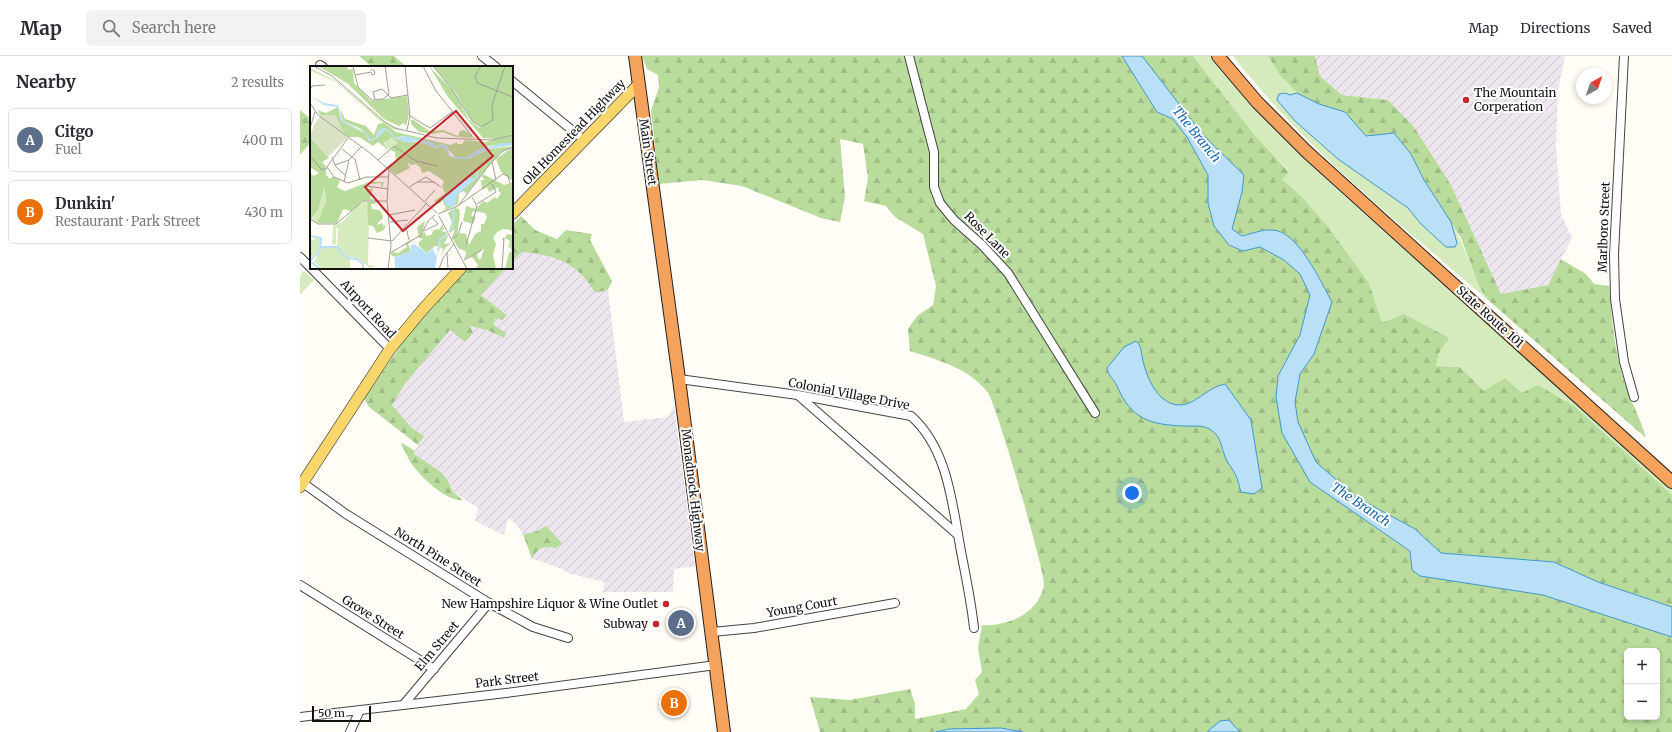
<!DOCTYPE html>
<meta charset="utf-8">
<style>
body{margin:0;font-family:Merriweather,serif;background:#f2f2f3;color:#2b2b33}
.controls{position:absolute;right:12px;bottom:12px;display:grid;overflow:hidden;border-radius:6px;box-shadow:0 2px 6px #0003}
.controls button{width:36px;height:36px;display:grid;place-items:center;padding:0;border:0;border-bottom:1px solid #e1e1e2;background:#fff;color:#2b2b33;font:20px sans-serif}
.compass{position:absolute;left:1276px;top:12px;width:36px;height:36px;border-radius:50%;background:#fff;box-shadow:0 2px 6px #0003;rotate:40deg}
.scale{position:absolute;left:12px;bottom:10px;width:59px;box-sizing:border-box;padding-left:4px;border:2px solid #111;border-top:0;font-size:11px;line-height:14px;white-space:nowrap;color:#111;-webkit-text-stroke:3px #fff;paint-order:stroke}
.you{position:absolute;left:832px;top:437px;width:14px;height:14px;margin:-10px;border:3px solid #fff;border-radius:50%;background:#1a73e8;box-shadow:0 0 0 6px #1a73e833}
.badge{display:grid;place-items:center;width:26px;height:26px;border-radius:50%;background:#111827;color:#fff;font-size:13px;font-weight:700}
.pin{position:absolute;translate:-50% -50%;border:2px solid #fff;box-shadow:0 1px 4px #0006}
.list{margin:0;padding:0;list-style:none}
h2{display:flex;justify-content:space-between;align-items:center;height:52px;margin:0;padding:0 16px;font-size:17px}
h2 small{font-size:13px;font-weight:400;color:#7c7c81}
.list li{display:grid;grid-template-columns:26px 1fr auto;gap:12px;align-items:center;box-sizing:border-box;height:64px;margin:0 8px 8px;padding:0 8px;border:1px solid #e1e1e2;border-radius:6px}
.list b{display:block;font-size:15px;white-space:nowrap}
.list p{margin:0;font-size:13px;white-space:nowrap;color:#7c7c81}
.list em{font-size:13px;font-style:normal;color:#7c7c81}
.icon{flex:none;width:22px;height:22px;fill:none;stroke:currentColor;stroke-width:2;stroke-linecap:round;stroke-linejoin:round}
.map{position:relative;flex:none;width:1372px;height:676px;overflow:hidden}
header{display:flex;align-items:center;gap:24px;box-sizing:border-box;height:56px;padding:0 20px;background:#fff;border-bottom:1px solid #e1e1e2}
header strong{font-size:19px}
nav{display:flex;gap:22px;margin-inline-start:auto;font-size:14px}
.search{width:280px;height:36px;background:#f2f2f3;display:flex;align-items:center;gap:10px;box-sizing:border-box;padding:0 14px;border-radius:6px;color:#7c7c81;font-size:15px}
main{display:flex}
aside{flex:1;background:#fff}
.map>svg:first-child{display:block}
</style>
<header>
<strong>Map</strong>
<div class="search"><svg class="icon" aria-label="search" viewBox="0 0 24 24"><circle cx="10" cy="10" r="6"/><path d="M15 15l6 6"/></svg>Search here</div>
<nav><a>Map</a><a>Directions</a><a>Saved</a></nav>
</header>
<main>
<aside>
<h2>Nearby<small>2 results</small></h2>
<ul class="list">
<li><span class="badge" style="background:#5c6f8a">A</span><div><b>Citgo</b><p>Fuel</p></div><em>400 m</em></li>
<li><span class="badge" style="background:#e8710a">B</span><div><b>Dunkin'</b><p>Restaurant · Park Street</p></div><em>430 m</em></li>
</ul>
</aside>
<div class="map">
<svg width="1372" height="676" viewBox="0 0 1372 676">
<defs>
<pattern id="industrial-furrows" width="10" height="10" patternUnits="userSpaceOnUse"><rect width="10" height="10" fill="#eee6ef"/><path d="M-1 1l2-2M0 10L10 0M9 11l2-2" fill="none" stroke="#cbc4cc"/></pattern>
<pattern id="forest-firs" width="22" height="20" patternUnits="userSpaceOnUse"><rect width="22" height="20" fill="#b9dc9c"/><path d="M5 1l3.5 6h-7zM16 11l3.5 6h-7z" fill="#9ebc85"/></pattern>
</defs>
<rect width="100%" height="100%" fill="#fffdf5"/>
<g fill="url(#industrial-furrows)">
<path d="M1015,0H1265L1258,34L1256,92L1261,158L1272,182L1248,229L1201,238L1151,129L1088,44L1042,39L1020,20Z"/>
<path d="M222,196L241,198L265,206L287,222L295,237L308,234L324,366L368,361L374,350L395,510L374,513L373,536H302L305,527L301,525L271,518L257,511L232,503L237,494L243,491L256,492L246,470L235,476L223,478L215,467L208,462L204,479L175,465L178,452L153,436L147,423L141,416L113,398L124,380L111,371L92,349L105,328L150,274L155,278L169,270L187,274L204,282L205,277L194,269L195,262L207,259L181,239L206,212H212V206Z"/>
</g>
<g fill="#d5ebbd">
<path d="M893,0H910C972,79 1049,145 1125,211C1208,284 1291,356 1372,430V439L1329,401L1222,337L1184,335L1160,311L1136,310L1139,297L1149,282L1082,267L1069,227L1029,172L1003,142L982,123L989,115L953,77Z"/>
<path d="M933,0H968L979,18L997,37L990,39L985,37L995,65L1038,103L1108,152L1121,168L1146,191L1157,187L1151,166C1166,191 1172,219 1188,244C1099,167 1006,94 933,0Z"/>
<path d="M3,215L14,224L0,239V220Z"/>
</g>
<g fill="url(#forest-firs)" fill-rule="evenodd">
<path d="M59,0H94L107,11H72Z"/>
<path d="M342,0H822L857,56L873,63L887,81L908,119V147L914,170L929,189L943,195L960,191L984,204L1000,218L1010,239L1000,279L978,320L1010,426L1110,495L1112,514L1120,520L1243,539L1372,581V676H520L510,641L550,644L610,633L615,648V663L666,653L679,638L675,624L682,616L678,592L682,569C708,571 739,557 744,529C746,519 696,347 688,337C670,312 637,304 610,295L608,273L617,260L633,249L636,230L623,178L595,161L586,150L564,145L568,122L563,88L540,83L545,141L540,166L521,162L442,130L402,124L359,128L351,55L359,31L358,19L347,13ZM1327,595H1357V661H1327Z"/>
<path d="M842,0H893L953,77L989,116L982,123L1003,142L1029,172L1069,227L1082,267L1104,258L1149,282L1139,297L1136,310L1160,311L1184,335L1205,322L1222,337L1238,329L1275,351L1372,439V551L1298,526L1254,506L1141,497L1115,473L1056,441L1016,406L998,366L995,346L1000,318L1014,298L1031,246C1021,227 997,174 972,174C963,173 951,178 942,180L932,173L944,119L903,79Z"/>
<path d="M968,0H1015L1020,20L1042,39L1088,44L1114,71L1151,129L1201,238L1248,229L1261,203L1286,218L1294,228L1309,230C1312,262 1314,294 1324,325C1330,345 1341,362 1346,382L1188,244L1179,230L1161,182L1124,124L1111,98L1094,77L1066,80L1045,56L1019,48L997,37L979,18Z"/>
<path d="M0,54L11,63V86L0,99Z"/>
<path d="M221,160L235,174L257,183L266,174L292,178L290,184L312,225L308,234L295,237C278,207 255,199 222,196L212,206V169Z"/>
<path d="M168,212H206L181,239L207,259L202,264L195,262L194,269L206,277L204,282L187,274L170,270L173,277L165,286L150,274L105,328L92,349L111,371L124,380L118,389L69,351L64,343L107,280Z"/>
<path d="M102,387L115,395L114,398L141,416L147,423L153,436L163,444C146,446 120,420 111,407C107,401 105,394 101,388Z"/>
<path d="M246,470L262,487L256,492C242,491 239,490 232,503L223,478L235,476Z"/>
</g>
<g fill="#b9e0f7" stroke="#3f96cf">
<path d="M822,0H842L903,79L944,119L942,136L932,173L942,180C951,178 963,173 972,174C998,174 1021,227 1032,246L1014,298L1000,318L995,346L998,366L1016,406L1056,441L1115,473L1141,497L1254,506L1298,526L1372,551V581L1243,539L1120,520L1112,514L1110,495L1010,426L982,377L976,341L978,320L1000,279L1010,239L1000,218L984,204L960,191L943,195L929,189L914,170L908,147V119L887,81L873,63L857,56Z"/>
<path d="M985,37L990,39L997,37L1019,48L1045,56L1066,80L1094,77L1111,98L1124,124L1151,166L1157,187L1155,191H1146L1121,168L1108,152L1038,103L995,65L977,44L979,38Z"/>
<path d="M836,285C842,290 841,297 843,305C847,322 858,349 880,349C896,349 907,331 925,328L951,364L962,432L954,438L941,436C939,430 938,423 935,418C933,413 928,408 926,403C921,392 922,381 911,374C902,368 894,371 885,370C850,369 831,363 817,330C814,323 808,320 807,312L824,291Z"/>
<path d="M929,664L940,676H907L920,665Z"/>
<path d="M701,672L723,676H636L649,673Z"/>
</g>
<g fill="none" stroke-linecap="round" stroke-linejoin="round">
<defs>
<g id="minor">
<path d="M182,0L196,11"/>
<path d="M609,0L634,96V131L640,147L654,164L682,189L708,217L795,357"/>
<path d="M1324,0L1314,198L1315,243L1324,306L1334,341"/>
<path d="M20,9L23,11"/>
<path d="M212,25L284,84"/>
<path d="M0,201L11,212"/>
<path d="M11,212L90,293"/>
<path d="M379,323L498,339L611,360C647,392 652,445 660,490C665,517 671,544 674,572"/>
<path d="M499,340L658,479"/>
<path d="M3,427L46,458L189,547L233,571L268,582"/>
<path d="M0,529L134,613"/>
<path d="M412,576L454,572L595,547"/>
<path d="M104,648L189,547"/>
<path d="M0,661L206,637L416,609"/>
<path d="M50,676L60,654"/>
</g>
<g id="major">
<path d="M212,158L338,29"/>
<path d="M0,431L90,293L124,252L161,212"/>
</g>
<g id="highway">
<path d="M335,0L379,323L424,676"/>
<path d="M918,0L957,46L1007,96L1372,426"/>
</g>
</defs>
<use href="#minor" stroke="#444" stroke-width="10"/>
<use href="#major" stroke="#222" stroke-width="12"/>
<use href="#highway" stroke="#222" stroke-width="14"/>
<use href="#minor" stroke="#fff" stroke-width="8"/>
<use href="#major" stroke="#f9d66b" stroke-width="11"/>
<use href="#highway" stroke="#f5a25d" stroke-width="12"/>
</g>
<g fill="#c4262e" stroke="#fff" stroke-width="1.5">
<circle cx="1166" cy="44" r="4"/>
<circle cx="366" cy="548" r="4"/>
<circle cx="356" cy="568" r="4"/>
</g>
<g text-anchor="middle" stroke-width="4" stroke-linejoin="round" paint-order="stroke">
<g font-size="12" fill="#111" stroke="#fff" text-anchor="end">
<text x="1174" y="41" text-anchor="start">The Mountain<tspan x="1174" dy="14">Corperation</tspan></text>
<text x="358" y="552">New Hampshire Liquor &amp; Wine Outlet</text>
<text x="348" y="572">Subway</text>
</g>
<g font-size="12" fill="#111" stroke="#fff">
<text transform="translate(274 76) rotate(-46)" y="4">Old Homestead Highway</text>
<text transform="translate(348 96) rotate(82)" y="4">Main Street</text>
<text transform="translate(1304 171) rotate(-88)" y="4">Marlboro Street</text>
<text transform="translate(687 179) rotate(45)" y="4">Rose Lane</text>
<text transform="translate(68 253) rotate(47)" y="4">Airport Road</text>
<text transform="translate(1190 261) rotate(42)" y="4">State Route 101</text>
<text transform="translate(549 338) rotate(11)" y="4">Colonial Village Drive</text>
<text transform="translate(393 434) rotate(83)" y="4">Monadnock Highway</text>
<text transform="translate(138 501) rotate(32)" y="4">North Pine Street</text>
<text transform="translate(502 551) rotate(-10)" y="4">Young Court</text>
<text transform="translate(73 561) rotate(32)" y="4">Grove Street</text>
<text transform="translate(137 590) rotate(-50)" y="4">Elm Street</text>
<text transform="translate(207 624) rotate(-7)" y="4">Park Street</text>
</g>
<g font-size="13" font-style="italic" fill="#1768a6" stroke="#fff">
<text transform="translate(897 78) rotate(51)" y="5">The Branch</text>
<text transform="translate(1061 448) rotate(34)" y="5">The Branch</text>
</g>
</g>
<g transform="translate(10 10)">
<rect width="203" height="203" fill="#fffdf5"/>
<path d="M0,2L26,15L76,57L96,66L78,62L26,16L1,5ZM82,71L87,78L76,84L75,75ZM13,122L16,135L7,157L0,153L10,137ZM56,135L59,151L58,199L66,200L60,202L48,192L38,191L27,180L28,162H26V178L22,179L23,160L32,156L48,139ZM5,171L10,172L9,183L0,193V172L4,175ZM11,181L27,182L40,194V203H13L4,196Z" fill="#d5ebbd"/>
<path d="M8,0H37L38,4L43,3L44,17L61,35L97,30L99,48L96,60L94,57L89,60L74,53L37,17ZM119,0L144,26L159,54L170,62L182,56L172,61L162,55L145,26L123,0H203V68L186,73L173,72L138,31ZM28,41L31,55L56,68L59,75L67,72L70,64L75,63L73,65L77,64L89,74L92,71L104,74L102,76L118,77L125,82L133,80L141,91L158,93L179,83L203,80L189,88L156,128L154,125L149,127L148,138L132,146L136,142L132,134L130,138L124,135L135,127L132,121L134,115L119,105L112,107L110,101L106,98L101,99L97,96L100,102L86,109L77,101L86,94L85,86L80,84L87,77L82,71L74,77L77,83L68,76L63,80L49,71H39L33,67L22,50H11L7,44L16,47ZM30,42L35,53L56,60L64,69L68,58L74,57L86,66L141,79L147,76V78H152L155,74L175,76L203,69V77L179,80L158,91H145L134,79L126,81L119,76L93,70L87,72L75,62L69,64L66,72L60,74L51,63L33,55ZM101,54H104L119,65L133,64L148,70L150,65L154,64L165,72L146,71L132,66L123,68L109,66L101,58ZM0,71L19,92L12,96L16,100V109L20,113L23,110L30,115L27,121L30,123L35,125L59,116H74L72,122L71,117L58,118L54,124L63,122L60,132L64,134L52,135L41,145L33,143L27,157H7L16,135L14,122L8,144L0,153V107L4,110L9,107L0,101ZM203,81V114H201L191,106L186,93ZM173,108L194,119L203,116V203H195L199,187L202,185L200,181L198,183L200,175L195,172L197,168L203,169L201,164L193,163L187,166L183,172L186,178L183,189L186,203H165L168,199L162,191L159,192L167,186L168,193H171L174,183L154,193L156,188L155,185L148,182L142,171L145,163L140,167L139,164L142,156L138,147L145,142L149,143L150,147L147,171L150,167L156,168L159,179L165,168L171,165V158H174L177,151L175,147L163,145L161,150L166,151L163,158L153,155L156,140L166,143L173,135L177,137L185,131L187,133L191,127L188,125L189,121L179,126L177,121L172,124L171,114H175L172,111ZM67,135L65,138H61L62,143L69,144L72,147L73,152L66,159L73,157V160L76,159L74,164L67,167L63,160L58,159L57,136ZM115,155L112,168L115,166L116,170L121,169L124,164L130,163L132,158L134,163L131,165L136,166L138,170L134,178L141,177L135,182L131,191L133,183L130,181L128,186V180H125L117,187L109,180V176L113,173L109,172L107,161ZM107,171L98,178L101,185L85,191L81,189L82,186L88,187L97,181L98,183L95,177Z" fill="#b9dc9c"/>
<path d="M20,183H27L24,184L29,187L26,192L8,190L25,203L7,191L12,185V188Z" fill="#d5ebbd"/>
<path d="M11,49H25L37,72L18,91L0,71L4,59Z" fill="#d9e3c4"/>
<path d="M0,30L14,37L28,39L33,55L58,68L60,74L66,72L69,64L75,62L87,72L96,70L124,77L126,81L131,78L137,80L140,89L145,91H158L166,85L192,77H203V79L179,83L158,93H146L138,89L133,80L125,82L108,75L98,77L86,73L76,64L65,74L59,75L56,68L31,55L28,41L14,39ZM168,104V111L148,128L145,139L137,141L134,135L135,129L149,120L153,113L157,115L158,111L165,112ZM104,178L117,187L121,185V179L126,190L128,185L125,203H85V191L101,185L100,180Z" fill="#b9e0f7"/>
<path fill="none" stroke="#b9e0f7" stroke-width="2" d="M139,166L143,160L144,144M10,181H27L37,192L47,193L53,198V203M128,185L130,174L137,168M0,195L10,184L11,172L1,170M0,195L10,203"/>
<path fill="none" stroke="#a09f9a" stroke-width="1" d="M4,0L22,10L75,56L85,62L127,72L182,74L203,69M43,0L48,21L62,34L73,33L79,28L75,0M95,0L100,50L97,64M113,0L126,25L162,70M123,0L141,22L162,55L171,61L183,54L182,39L195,0M171,0L165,10L167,17L203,31M61,4H64L65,8L62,9L61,6M45,9L61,6M0,24L2,20L15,19M65,33L63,26L72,23L81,32L98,29M0,37L8,49L60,87L127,147M100,50L120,62L142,46M0,62L5,46M38,72L17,101L24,111L38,117L56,111H79M32,83L45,93L50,114M0,90L12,104L17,102M22,91L26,101L35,109M68,94L84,80L106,95L128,100M182,96L186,114M25,99L39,94M34,116L39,94L51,81M108,116H125M57,120L78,123M99,121L116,111L131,121M115,135L125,124M167,138L186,126L182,118M149,139L193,108L198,110L200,117M128,148L148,140L179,99L193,85L203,81M79,149L105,144M129,150L157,203M0,153L8,158H26L53,135H77M80,156L98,154M96,161L99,174M114,165L128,158L122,151M58,172L82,175L116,138M142,173L148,169L152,156M156,179L167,140L162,131M137,186L138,203M80,187L111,169L118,155L125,149M154,194L172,184M78,203L81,179L77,135L79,104M129,203L133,192L144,178M192,203L194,172L193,174"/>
<path fill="#c4262e" fill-opacity="0.15" stroke="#c4262e" stroke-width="2" d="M146,45L183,90L93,165L55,121Z"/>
<rect width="203" height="203" fill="none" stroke="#111" stroke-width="2"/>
</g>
</svg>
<div class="controls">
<button>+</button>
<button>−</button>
</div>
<svg class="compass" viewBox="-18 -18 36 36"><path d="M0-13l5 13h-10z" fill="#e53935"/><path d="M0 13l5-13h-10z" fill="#7c7c81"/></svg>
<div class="scale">50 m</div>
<div class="you"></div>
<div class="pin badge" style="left:381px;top:567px;background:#5c6f8a">A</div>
<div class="pin badge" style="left:374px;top:647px;background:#e8710a">B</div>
</div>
</main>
